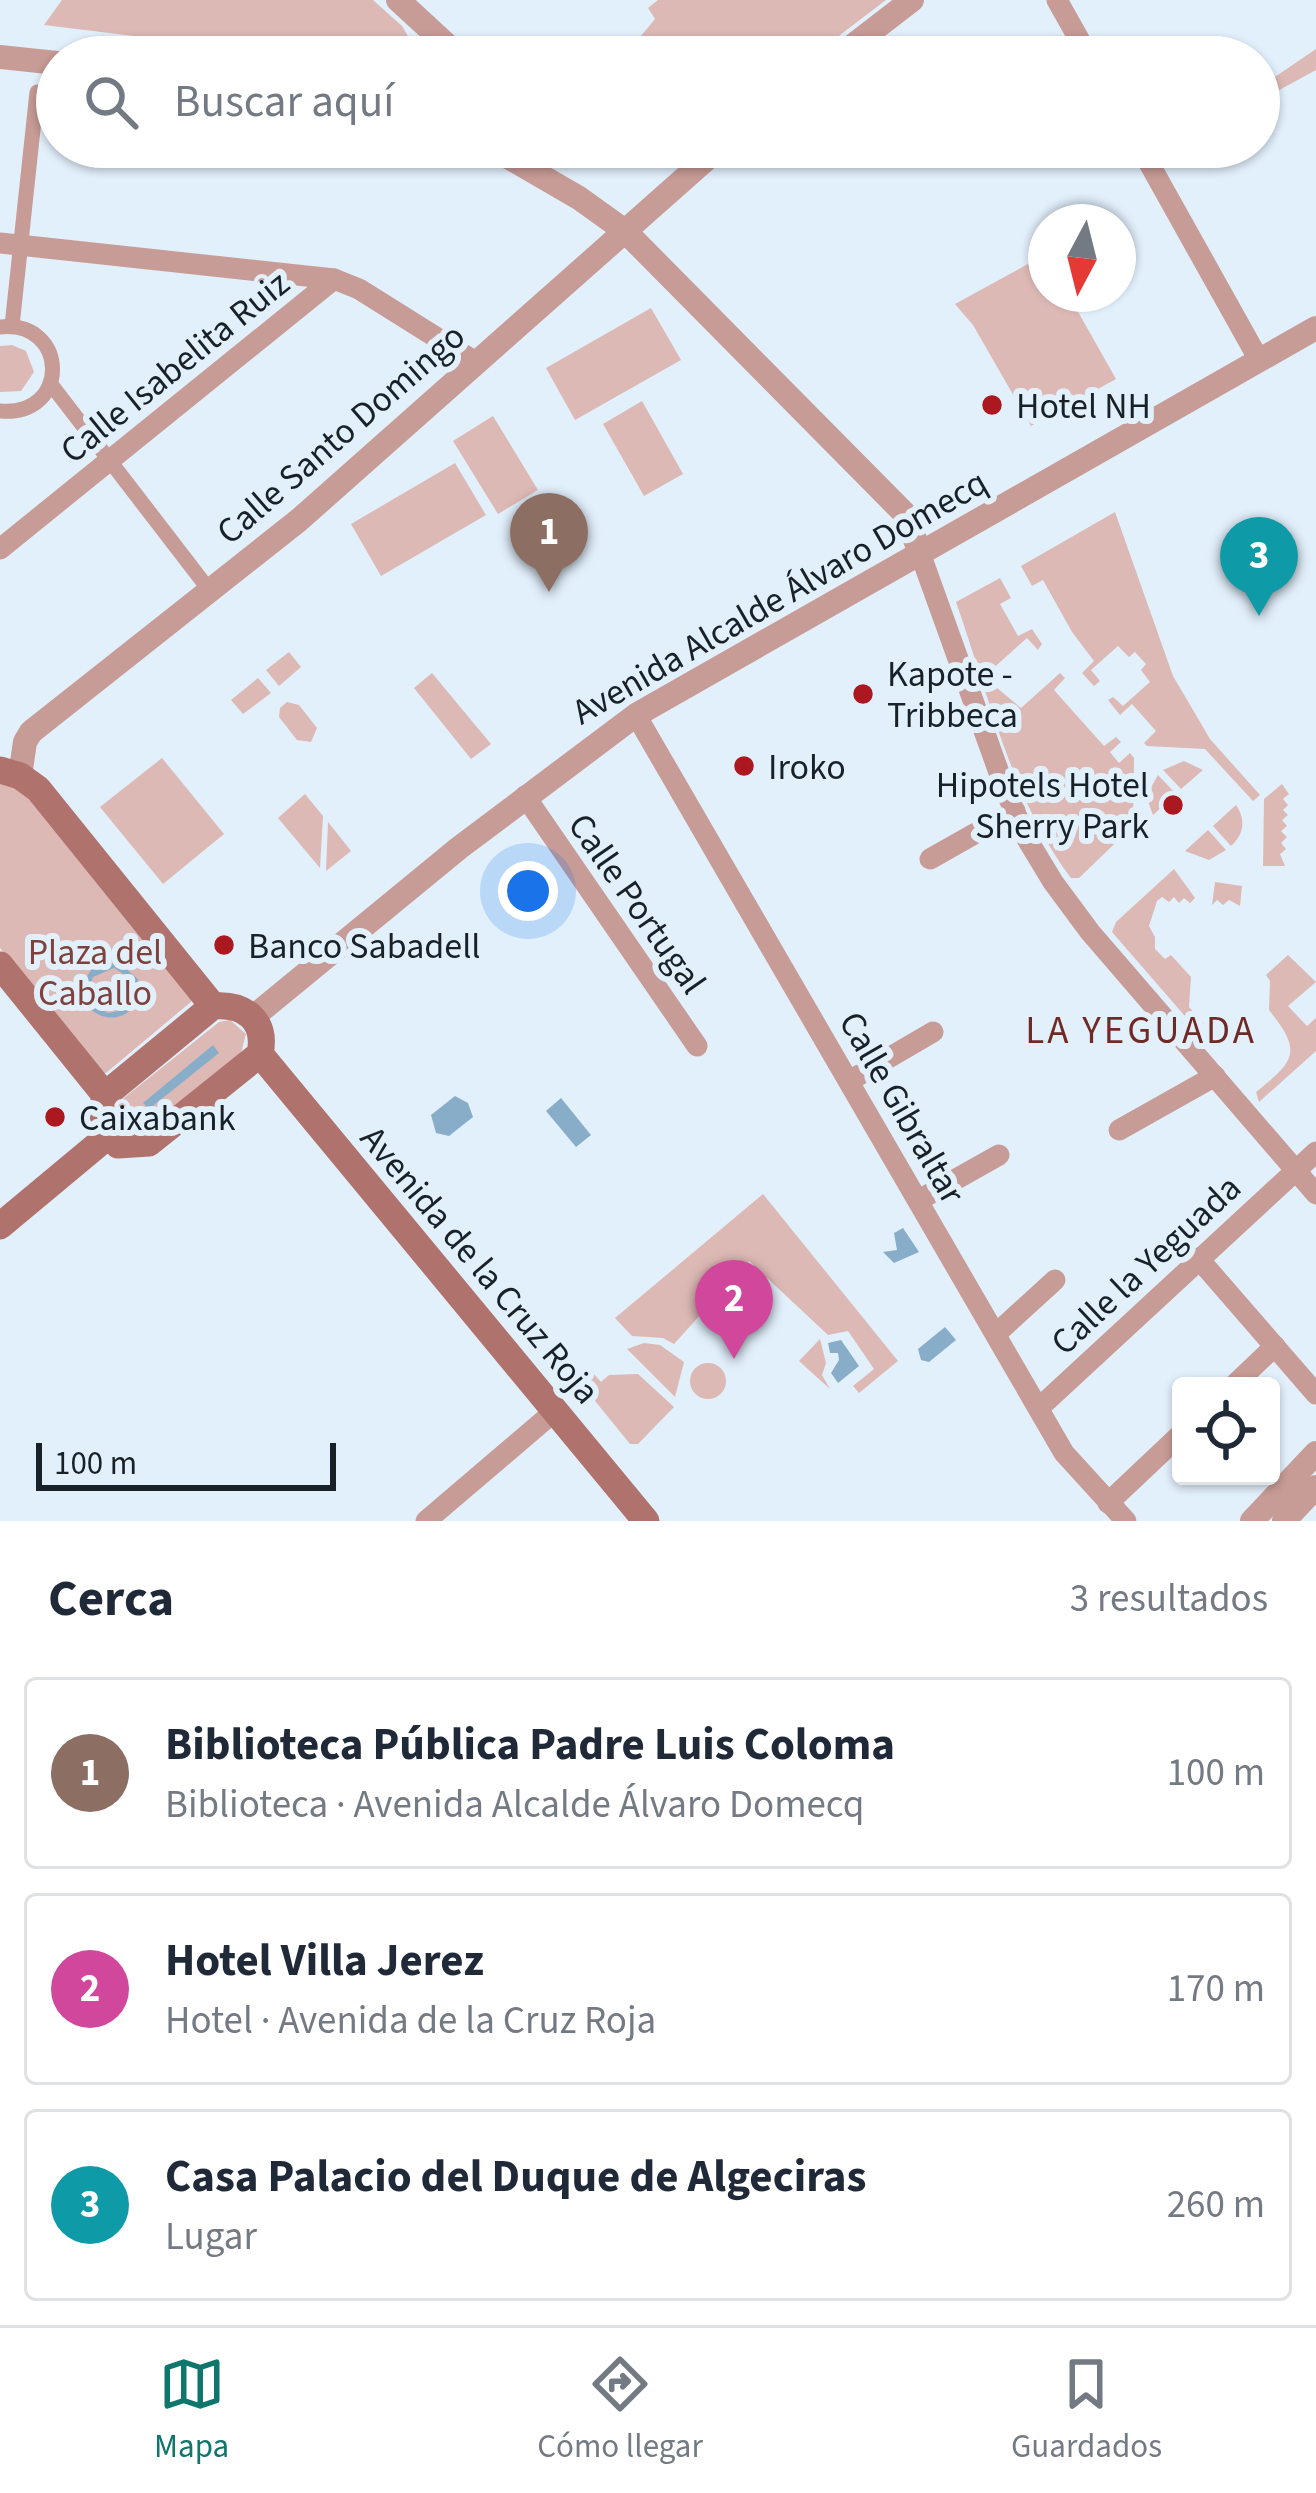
<!DOCTYPE html>
<html lang="es">
<meta charset="utf-8">
<style>
body{margin:0;font-family:"Source Sans 3",sans-serif;background:#f6f6f7;color:#1f2937}
.controls{position:absolute;right:36px;bottom:36px;display:grid;overflow:hidden;border-radius:12px;box-shadow:0 3px 9px #0004}
.controls button{width:108px;height:108px;display:grid;place-items:center;padding:0;border:0;border-bottom:3px solid #e0e1e3;background:#fff;color:#1f2937;font:60px sans-serif}
.compass{position:absolute;left:1028px;top:204px;width:108px;height:108px;border-radius:50%;background:#fff;box-shadow:0 3px 9px #0004;rotate:187deg}
.scale{position:absolute;left:36px;bottom:30px;width:300px;box-sizing:border-box;padding-left:12px;border:6px solid #182128;border-top:0;font-size:33px;line-height:42px;white-space:nowrap;color:#182128;-webkit-text-stroke:9px #e2f0fc;paint-order:stroke}
.you{position:absolute;left:528px;top:891px;width:42px;height:42px;margin:-30px;border:9px solid #fff;border-radius:50%;background:#1a73e8;box-shadow:0 0 0 18px #1a73e833}
.badge{display:grid;place-items:center;width:78px;height:78px;border-radius:50%;background:#0f766e;color:#fff;font-size:39px;font-weight:700}
.pin{position:absolute;translate:-50% -99px;filter:drop-shadow(0 3px 6px #0008)}
.pin::after{content:'';position:absolute;top:63px;width:42px;height:36px;background:inherit;clip-path:polygon(0 0,100% 0,50% 100%)}
.list{margin:0;padding:0;list-style:none}
h2{display:flex;justify-content:space-between;align-items:center;height:156px;margin:0;padding:0 48px;font-size:51px}
h2 small{font-size:39px;font-weight:400;color:#747a83}
.list li{display:grid;grid-template-columns:78px 1fr auto;gap:36px;align-items:center;box-sizing:border-box;height:192px;margin:0 24px 24px;padding:0 24px;border:3px solid #e0e1e3;border-radius:12px}
.list b{display:block;font-size:45px;white-space:nowrap}
.list p{margin:0;font-size:39px;white-space:nowrap;color:#747a83}
.list em{font-size:39px;font-style:normal;color:#747a83}
.icon{flex:none;width:66px;height:66px;fill:none;stroke:currentColor;stroke-width:2;stroke-linecap:round;stroke-linejoin:round}
.map{position:relative;flex:none;width:1316px;height:1521px;overflow:hidden}
.search{position:absolute;background:#fff;box-shadow:0 3px 9px #0004;left:36px;right:36px;top:36px;height:132px;display:flex;align-items:center;gap:30px;box-sizing:border-box;padding:0 42px;border-radius:66px;color:#747a83;font-size:45px}
.sheet{height:804px;background:#fff}
nav{display:flex;justify-content:space-around;align-items:center;box-sizing:border-box;height:168px;border-top:3px solid #e0e1e3;background:#fff;font-size:33px;color:#747a83}
nav a{display:grid;justify-items:center;gap:6px}
nav .on{color:#0f766e}
.map>svg:first-child{display:block}
</style>
<div class="map">
<svg width="1316" height="1521" viewBox="0 0 1316 1521">
<rect width="100%" height="100%" fill="#e2f0fc"/>
<g fill="#ddb9b5">
<path d="M62,0H373L402,26L412,43L407,57H305L44,25Z"/>
<path d="M658,0H886L811,57H638L640,37L655,19L648,8Z"/>
<path d="M1316,49V70L1272,94L1266,83Z"/>
<path d="M1046,254V294H1068L1116,379L1031,426L973,325L955,304Z"/>
<path d="M651,308L681,360L575,420L546,368Z"/>
<path d="M12,345L26,351L34,372L21,391L0,392V346Z"/>
<path d="M642,401L683,474L644,496L603,424Z"/>
<path d="M493,416L538,490L498,514L453,441Z"/>
<path d="M455,463L486,515L381,576L351,524Z"/>
<path d="M1115,512L1173,676L1210,739L1260,795L1253,801L1205,749L1147,746L1144,743L1156,731L1132,704L1120,715L1108,700L1113,697L1123,706L1150,682L1141,670L1146,664L1135,652L1129,657L1118,646L1091,670L1100,681L1094,686L1082,673L1094,661L1072,632L1043,580L1032,586L1021,566Z"/>
<path d="M1000,578L1011,598L1000,604L1018,636L1032,629L1042,644L1038,650L1027,638L989,672L998,684L996,687L1021,708L1060,673L1065,678L1054,690L1104,746L1116,737L1121,742L1110,752L1119,763L1130,753L1134,758L1133,826L1079,878H1071C1012,800 988,693 956,602Z"/>
<path d="M289,652L301,667L279,686L266,670Z"/>
<path d="M432,673L491,744L471,759L414,688Z"/>
<path d="M258,678L271,693L243,714L231,700Z"/>
<path d="M287,702L299,705L317,728L311,742L297,740L279,717L280,708Z"/>
<path d="M162,758L224,834L163,884L100,807Z"/>
<path d="M1184,761L1203,770L1181,789L1163,770Z"/>
<path d="M1158,775L1176,794L1153,815L1146,796Z"/>
<path d="M0,780L28,794L192,1001L106,1073L99,1072L0,948Z"/>
<path d="M1282,784L1289,794L1283,799L1288,805L1283,810L1288,815L1282,820L1287,826L1281,831L1287,837L1281,843L1286,849L1280,854L1285,866H1263L1264,799Z"/>
<path d="M305,794L323,816L320,868L278,818Z"/>
<path d="M1236,805C1246,820 1244,834 1231,846L1213,826Z"/>
<path d="M328,822L351,851L326,871Z"/>
<path d="M1208,830L1226,850L1209,860L1185,851Z"/>
<path d="M1174,869L1195,898L1190,903L1184,898L1179,903L1174,897L1169,902L1162,897L1157,901L1149,926L1155,937V949L1165,959L1171,955L1191,977L1189,1007L1204,1024L1197,1030L1112,932L1116,922Z"/>
<path d="M1215,882L1242,886L1240,906L1229,900L1223,905L1217,900L1212,905Z"/>
<path d="M1288,955L1316,982L1288,1006L1307,1026L1316,1018V1051L1259,1102L1256,1092C1296,1060 1302,1051 1269,1010L1270,981L1266,975Z"/>
<path d="M230,1020L246,1034L241,1053L145,1131L136,1134L122,1131L114,1117L120,1101L219,1022Z"/>
<path d="M763,1194L898,1361L859,1393L853,1386L874,1369L848,1331L828,1335L749,1261L674,1344L663,1338L632,1336L615,1318Z"/>
<path d="M820,1339L826,1363L822,1375L830,1389L799,1361Z"/>
<path d="M644,1343L660,1345L684,1362L675,1397L627,1349Z"/>
<path d="M570,1359L588,1380L594,1374L601,1382L609,1375L638,1374L674,1407L638,1444H630L565,1364Z"/>
<circle cx="708" cy="1381" r="18"/>
</g>
<g fill="#88adc9" fill-rule="evenodd">
<path d="M118,962L138,979C145,1014 110,1031 86,1005L82,985L92,968ZM114,968L131,979L134,993L123,1010L108,1013L94,1006L88,992L93,977Z"/>
<path d="M213,1045L219,1053L149,1109L143,1103Z"/>
<path d="M455,1096L468,1103L473,1117L449,1136L436,1133L431,1115Z"/>
<path d="M561,1098L591,1135L576,1147L546,1111Z"/>
<path d="M903,1228L919,1252L894,1263L883,1252L897,1250L894,1233Z"/>
<path d="M945,1327L956,1340L929,1362L921,1360L918,1349Z"/>
<path d="M841,1340L859,1366L838,1383L831,1373L839,1360L838,1353H830L828,1343Z"/>
</g>
<g fill="none" stroke-linecap="round" stroke-linejoin="round">
<g stroke="#c79b96" stroke-width="15">
<path d="M12,326L37,92"/>
<path d="M0,327C69,320 71,417 0,411"/>
<path d="M50,383L210,591"/>
</g>
<g stroke="#c79b96" stroke-width="21">
<path d="M1057,0L1089,57"/>
<path d="M1140,147L1259,360"/>
<path d="M0,243L334,279L359,289L477,363"/>
<path d="M0,549L334,279"/>
<path d="M920,553L1006,792L1027,839L1053,882L1090,932L1316,1194"/>
<path d="M636,715L1064,1453L1126,1521"/>
<path d="M525,796L697,1046"/>
<path d="M930,859L1015,811"/>
<path d="M849,1081L933,1032"/>
<path d="M1119,1130L1215,1076"/>
<path d="M919,1200L999,1155"/>
<path d="M1198,1258L1316,1394"/>
<path d="M997,1333L1055,1280"/>
<path d="M1233,1386L1275,1346"/>
<path d="M1040,1407L1316,1152"/>
<path d="M1108,1503L1181,1434"/>
<path d="M426,1521L555,1411"/>
</g>
<g stroke="#c79b96" stroke-width="24">
<path d="M398,0L460,57"/>
<path d="M0,57L57,63"/>
<path d="M838,57L912,0"/>
<path d="M491,147L579,198L625,231L906,515L920,553"/>
<path d="M20,776L25,742L31,732L299,520L720,147"/>
<path d="M253,1017L459,848L636,715L1316,328"/>
<path d="M1252,1521L1316,1453"/>
<path d="M1284,1521L1316,1487"/>
</g>
<g stroke="#b0726c" stroke-width="27">
<path d="M0,770L20,776L38,789L213,1006"/>
<path d="M0,965L105,1095"/>
<path d="M213,1006C245,1003 267,1021 260,1054L149,1143L118,1145L100,1123L105,1095Z"/>
<path d="M260,1054L646,1521"/>
<path d="M0,1226L108,1136"/>
</g>
</g>
<g fill="#ab181f" stroke="#e2f0fc" stroke-width="4.5">
<circle cx="992" cy="405" r="12"/>
<circle cx="863" cy="694" r="12"/>
<circle cx="744" cy="766" r="12"/>
<circle cx="1173" cy="805" r="12"/>
<circle cx="224" cy="945" r="12"/>
<circle cx="55" cy="1117" r="12"/>
</g>
<g text-anchor="middle" stroke-width="12" stroke-linejoin="round" paint-order="stroke">
<g font-size="36" fill="#182128" stroke="#e2f0fc">
<text transform="translate(174 366) rotate(-39)" y="13">Calle Isabelita Ruiz</text>
<text transform="translate(340 433) rotate(-41)" y="13">Calle Santo Domingo</text>
<text transform="translate(779 596) rotate(-30)" y="13">Avenida Alcalde Álvaro Domecq</text>
<text transform="translate(638 903) rotate(55)" y="13">Calle Portugal</text>
<text transform="translate(903 1107) rotate(60)" y="13">Calle Gibraltar</text>
<text transform="translate(481 1264) rotate(50)" y="13">Avenida de la Cruz Roja</text>
<text transform="translate(1145 1264) rotate(-43)" y="13">Calle la Yeguada</text>
</g>
<g font-size="36" fill="#182128" stroke="#e2f0fc" text-anchor="start">
<text x="1016" y="418">Hotel NH</text>
<text x="887" y="686">Kapote -<tspan x="887" dy="41">Tribbeca</tspan></text>
<text x="768" y="779">Iroko</text>
<text x="1149" y="797" text-anchor="end">Hipotels Hotel<tspan x="1149" dy="41">Sherry Park</tspan></text>
<text x="248" y="958">Banco Sabadell</text>
<text x="79" y="1130">Caixabank</text>
</g>
<g font-size="36" fill="#7f413c" stroke="#e2f0fc">
<text x="95" y="964">Plaza del<tspan x="95" dy="41">Caballo</tspan></text>
</g>
<g font-size="39" letter-spacing="3" fill="#702a26" stroke="#e2f0fc">
<text x="1141" y="1043">LA YEGUADA</text>
</g>
</g>
</svg>
<div class="controls">
<button><svg class="icon" aria-label="locate" viewBox="0 0 24 24"><circle cx="12" cy="12" r="6"/><path d="M12 2v4M12 18v4M2 12h4M18 12h4"/></svg></button>
</div>
<svg class="compass" viewBox="-18 -18 36 36"><path d="M0-13l5 13h-10z" fill="#e53935"/><path d="M0 13l5-13h-10z" fill="#747a83"/></svg>
<div class="scale">100 m</div>
<div class="you"></div>
<div class="pin badge" style="left:549px;top:592px;background:#8d6e63">1</div>
<div class="pin badge" style="left:734px;top:1359px;background:#d1479c">2</div>
<div class="pin badge" style="left:1259px;top:616px;background:#0f9aa8">3</div>
<div class="search"><svg class="icon" aria-label="search" viewBox="0 0 24 24"><circle cx="10" cy="10" r="6"/><path d="M15 15l6 6"/></svg>Buscar aquí</div>
</div>
<section class="sheet">
<h2>Cerca<small>3 resultados</small></h2>
<ul class="list">
<li><span class="badge" style="background:#8d6e63">1</span><div><b>Biblioteca Pública Padre Luis Coloma</b><p>Biblioteca · Avenida Alcalde Álvaro Domecq</p></div><em>100 m</em></li>
<li><span class="badge" style="background:#d1479c">2</span><div><b>Hotel Villa Jerez</b><p>Hotel · Avenida de la Cruz Roja</p></div><em>170 m</em></li>
<li><span class="badge" style="background:#0f9aa8">3</span><div><b>Casa Palacio del Duque de Algeciras</b><p>Lugar</p></div><em>260 m</em></li>
</ul>
</section>
<nav>
<a class="on"><svg class="icon" aria-label="map" viewBox="0 0 24 24"><path d="M3 6l6-2 6 2 6-2v14l-6 2-6-2-6 2zM9 4v14M15 6v14"/></svg>Mapa</a>
<a><svg class="icon" aria-label="directions" viewBox="0 0 24 24"><path d="M12 3l9 9-9 9-9-9zM9 14v-3h6M13 9l2 2-2 2"/></svg>Cómo llegar</a>
<a><svg class="icon" aria-label="saved" viewBox="0 0 24 24"><path d="M7 4h10v16l-5-4-5 4z"/></svg>Guardados</a>
</nav>
